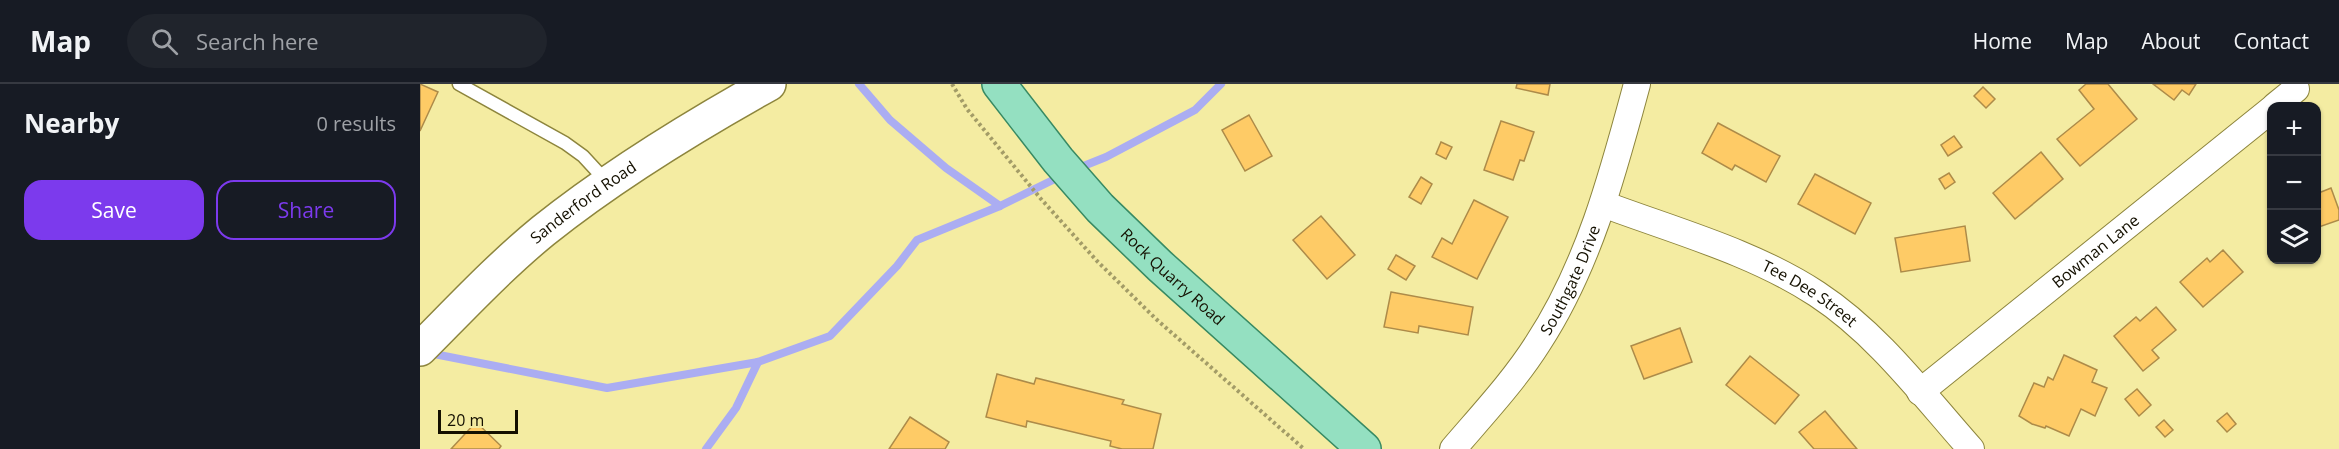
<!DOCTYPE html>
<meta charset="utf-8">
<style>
body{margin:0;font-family:"Open Sans",sans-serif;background:#20242c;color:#f1f3f6}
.controls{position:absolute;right:18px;top:18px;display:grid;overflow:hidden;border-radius:12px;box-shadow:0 2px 4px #0004}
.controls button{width:54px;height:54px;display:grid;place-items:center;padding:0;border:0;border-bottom:2px solid #363941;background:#171b24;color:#f1f3f6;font:30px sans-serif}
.scale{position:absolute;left:18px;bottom:15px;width:80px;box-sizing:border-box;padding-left:6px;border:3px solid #141000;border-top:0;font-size:16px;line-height:21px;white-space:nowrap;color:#141000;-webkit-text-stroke:4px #f4eca2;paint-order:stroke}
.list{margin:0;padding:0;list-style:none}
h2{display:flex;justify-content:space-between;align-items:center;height:78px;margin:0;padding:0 24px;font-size:26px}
h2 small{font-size:20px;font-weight:400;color:#9ea1a6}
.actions{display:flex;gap:12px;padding:18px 24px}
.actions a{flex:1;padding:14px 0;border:2px solid #7c3aed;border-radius:18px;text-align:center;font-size:21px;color:#7c3aed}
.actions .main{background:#7c3aed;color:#fff}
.icon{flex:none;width:33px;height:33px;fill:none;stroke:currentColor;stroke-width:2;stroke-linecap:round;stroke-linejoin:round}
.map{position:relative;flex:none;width:1919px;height:365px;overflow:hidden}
header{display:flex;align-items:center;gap:36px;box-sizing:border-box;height:84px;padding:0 30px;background:#171b24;border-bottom:2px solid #363941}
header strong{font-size:28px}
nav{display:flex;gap:33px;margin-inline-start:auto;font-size:21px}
.search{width:420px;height:54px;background:#20242c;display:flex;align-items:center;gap:15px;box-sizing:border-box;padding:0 21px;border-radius:33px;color:#9ea1a6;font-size:22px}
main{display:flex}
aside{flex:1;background:#171b24}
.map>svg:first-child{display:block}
</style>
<header>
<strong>Map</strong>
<div class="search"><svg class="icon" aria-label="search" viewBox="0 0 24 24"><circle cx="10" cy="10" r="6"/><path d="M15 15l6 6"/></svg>Search here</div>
<nav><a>Home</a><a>Map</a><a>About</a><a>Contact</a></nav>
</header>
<main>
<aside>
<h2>Nearby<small>0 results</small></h2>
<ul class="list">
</ul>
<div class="actions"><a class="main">Save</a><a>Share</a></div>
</aside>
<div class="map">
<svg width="1919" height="365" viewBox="0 0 1919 365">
<rect width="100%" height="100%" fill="#f4eca2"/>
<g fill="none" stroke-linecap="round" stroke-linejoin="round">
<g stroke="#abadf2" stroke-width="8">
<path d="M439,0L470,36L526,84L580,122"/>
<path d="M656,85L686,73L775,26L801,0"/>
<path d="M9,269L187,304L338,278L410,252L477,182L497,156L580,122L641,92"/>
<path d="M286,365L316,324L338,278"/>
</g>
</g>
<g fill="#fecb66" stroke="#ad8b49" stroke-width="1.5">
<path d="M0,0L18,8L0,47Z"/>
<path d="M1097,0H1130L1128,11L1096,4Z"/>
<path d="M1666,0H1688L1717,35L1660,82L1637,55L1674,25L1659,6Z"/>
<path d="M1733,0H1776L1769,11L1762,6L1754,16Z"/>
<path d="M1563,3L1575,15L1566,24L1554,12Z"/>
<path d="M829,31L852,72L825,87L802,46Z"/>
<path d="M1081,37L1114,48L1104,77L1100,76L1093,96L1064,86Z"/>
<path d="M1298,39L1360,72L1346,98L1315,81L1312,86L1282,69Z"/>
<path d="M1534,52L1542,63L1528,72L1521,61Z"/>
<path d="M1021,58L1032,63L1026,75L1016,70Z"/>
<path d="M1621,68L1643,95L1595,135L1573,109Z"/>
<path d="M1529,89L1535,98L1525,105L1519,95Z"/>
<path d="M1395,90L1451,119L1435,150L1378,120Z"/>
<path d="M1001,93L1012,100L1001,120L989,113Z"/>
<path d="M1911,104L1919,126V136L1896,144V110Z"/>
<path d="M1054,116L1088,133L1057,195L1012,173L1022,154L1032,160Z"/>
<path d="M901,132L935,171L907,195L873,156Z"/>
<path d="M1545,142L1550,177L1481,188L1475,154Z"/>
<path d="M1803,166L1823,188L1783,223L1760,198L1787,174L1790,178Z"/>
<path d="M976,171L995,182L986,196L968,185Z"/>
<path d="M971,208L1053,223L1048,251L999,242L998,249L964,243Z"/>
<path d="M1736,223L1756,246L1732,266L1739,274L1723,287L1694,252L1716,233L1720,237Z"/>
<path d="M1260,244L1272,278L1224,295L1211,262Z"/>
<path d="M1644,271L1677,286L1672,298L1687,304L1675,332L1661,325L1649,352L1626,342L1625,344L1612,340L1599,332L1614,299L1624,303L1628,293L1633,296Z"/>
<path d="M1330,272L1379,311L1355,340L1306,301Z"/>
<path d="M577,290L614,300L616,294L704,316L702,320L741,330L733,365H702L690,362L691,357L607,337L606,343L566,333Z"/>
<path d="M1717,305L1731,321L1719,332L1705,315Z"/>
<path d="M1405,327L1437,365H1394L1379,348Z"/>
<path d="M1807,329L1816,340L1807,348L1797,337Z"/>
<path d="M490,333L529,358L525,365H469Z"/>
<path d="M1744,336L1753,346L1745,353L1736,343Z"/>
<path d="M56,338L81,362L79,365H31Z"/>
</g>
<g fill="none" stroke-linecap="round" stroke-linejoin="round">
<defs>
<path id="lane" d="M39,0L145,59L163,72L187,98"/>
<g id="street">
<path d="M1855,22L1876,5"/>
<path id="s1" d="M1183,120C1255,147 1333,168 1397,210C1458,250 1503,311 1551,365"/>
<path id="s2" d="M1500,308L1852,25"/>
<path id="s3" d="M1033,365C1062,331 1094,297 1118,259C1169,181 1193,89 1217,0"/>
</g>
<g id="secondary">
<path id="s4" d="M0,265C40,225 79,183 123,147C193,91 270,44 349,0"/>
</g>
<g id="primary">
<path id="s5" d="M579,0L638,76L680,124L740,182L944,365"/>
</g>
</defs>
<use href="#lane" stroke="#8d853d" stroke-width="15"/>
<use href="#street" stroke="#8d853d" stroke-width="28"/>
<use href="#secondary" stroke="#8d853d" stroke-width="36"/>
<use href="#primary" stroke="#388a63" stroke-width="36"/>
<path stroke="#a39c67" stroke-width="4" stroke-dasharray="3 3" stroke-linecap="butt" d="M532,0L547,25L621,115L677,177L736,235L884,365"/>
<use href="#lane" stroke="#fff" stroke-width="12"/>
<use href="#street" stroke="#fff" stroke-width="26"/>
<use href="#secondary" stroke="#fff" stroke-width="33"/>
<use href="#primary" stroke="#94e0c1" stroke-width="33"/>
</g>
<g text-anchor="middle" stroke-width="5" stroke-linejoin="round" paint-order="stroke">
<g font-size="16" fill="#141000" stroke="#f4eca2">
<text dy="6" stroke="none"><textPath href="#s4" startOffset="220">Sanderford Road</textPath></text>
<text dy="6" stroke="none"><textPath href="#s2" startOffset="225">Bowman Lane</textPath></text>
<text dy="6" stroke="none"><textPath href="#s5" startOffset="260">Rock Quarry Road</textPath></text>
<text dy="6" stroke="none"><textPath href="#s3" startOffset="207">Southgate Drive</textPath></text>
<text dy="6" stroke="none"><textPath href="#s1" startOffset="226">Tee Dee Street</textPath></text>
</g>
</g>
</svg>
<div class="controls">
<button>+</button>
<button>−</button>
<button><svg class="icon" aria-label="layers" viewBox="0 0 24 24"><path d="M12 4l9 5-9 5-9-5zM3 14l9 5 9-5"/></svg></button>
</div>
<div class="scale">20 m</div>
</div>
</main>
